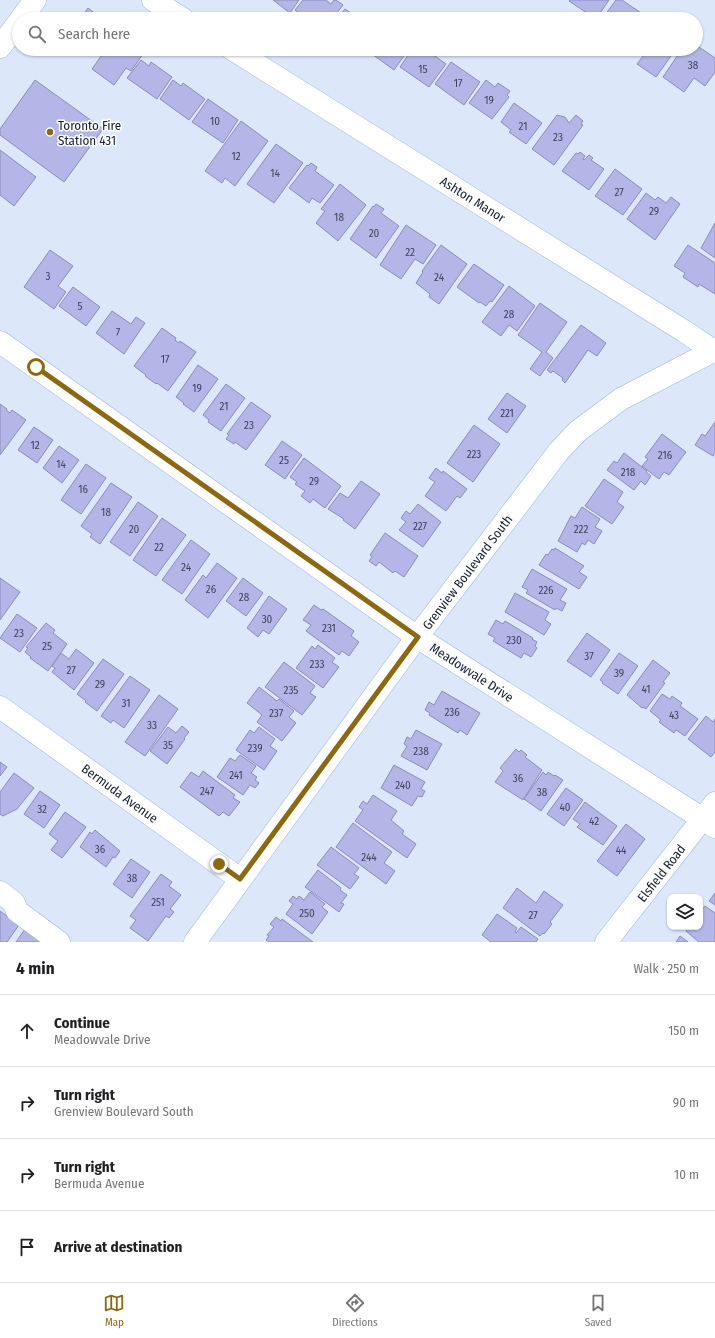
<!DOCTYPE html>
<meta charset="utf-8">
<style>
body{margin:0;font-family:"Fira Sans Condensed",sans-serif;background:#f6f6f6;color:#202124}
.controls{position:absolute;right:12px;bottom:12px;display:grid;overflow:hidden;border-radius:8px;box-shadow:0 1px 3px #0004}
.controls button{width:36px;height:36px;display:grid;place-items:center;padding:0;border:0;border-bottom:1px solid #e0e0e0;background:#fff;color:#202124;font:20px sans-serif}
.stop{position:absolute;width:12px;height:12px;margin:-9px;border:3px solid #8e680c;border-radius:50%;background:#fff}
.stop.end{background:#8e680c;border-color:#fff;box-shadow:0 1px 4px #0008}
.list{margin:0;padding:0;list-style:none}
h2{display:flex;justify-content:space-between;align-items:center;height:52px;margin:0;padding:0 16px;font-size:17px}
h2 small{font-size:13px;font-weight:400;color:#757577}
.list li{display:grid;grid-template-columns:26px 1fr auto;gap:12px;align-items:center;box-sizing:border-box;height:72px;padding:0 16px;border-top:1px solid #e0e0e0}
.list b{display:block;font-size:15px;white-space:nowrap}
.list p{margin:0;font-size:13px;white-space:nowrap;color:#757577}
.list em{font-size:13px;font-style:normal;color:#757577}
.icon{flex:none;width:22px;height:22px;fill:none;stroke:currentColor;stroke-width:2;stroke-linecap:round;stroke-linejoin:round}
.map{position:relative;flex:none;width:715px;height:942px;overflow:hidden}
.search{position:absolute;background:#fff;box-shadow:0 1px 3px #0004;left:12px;right:12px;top:12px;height:44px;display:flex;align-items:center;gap:10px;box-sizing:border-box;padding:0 14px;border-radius:22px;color:#757577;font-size:15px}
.sheet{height:340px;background:#fff}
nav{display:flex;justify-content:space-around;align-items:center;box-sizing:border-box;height:56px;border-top:1px solid #e0e0e0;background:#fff;font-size:11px;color:#757577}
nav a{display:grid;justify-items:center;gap:2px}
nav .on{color:#8e680c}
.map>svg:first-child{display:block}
</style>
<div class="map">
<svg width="715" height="942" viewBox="0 0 715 942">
<rect width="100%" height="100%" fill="#dde7fa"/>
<g fill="#b3b6e7" stroke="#8a8cbb">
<path d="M273,0H299L290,13Z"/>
<path d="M303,0H326L331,4L334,0H336L343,5L336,14L338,15L335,19H307L295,10Z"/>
<path d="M570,0H609L596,19L569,1Z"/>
<path d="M616,0H622L647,17L646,19H602Z"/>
<path d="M88,8L102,19H80Z"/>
<path d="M345,9L360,19H337Z"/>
<path d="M696,45L715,58V72L705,86L694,78L684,92L663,77L682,49H696Z"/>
<path d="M75,49H97L94,53L89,50L84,55Z"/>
<path d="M106,49H136L143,54L131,71L126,68L114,85L92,69Z"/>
<path d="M365,49H409L394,70Z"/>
<path d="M412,49L420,55L425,49L446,64L429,87L400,67Z"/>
<path d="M643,49H676L656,77L637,64L646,52Z"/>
<path d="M141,60L149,66L151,62L172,77L157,99L127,78Z"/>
<path d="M451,62L480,82L464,105L435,84Z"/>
<path d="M35,80L103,129L64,182L0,135V129Z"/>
<path d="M173,80L181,86L183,83L205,99L189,120L160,99Z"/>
<path d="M486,80L495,87L498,83L510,91L507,95L509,97L492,119L469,103Z"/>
<path d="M208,99L238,120L223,143L192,122Z"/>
<path d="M514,103L542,123L526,144L509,132L511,130L501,122Z"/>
<path d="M557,115L565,117L569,123L576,115L583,121L581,124L583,125L554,165L532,149Z"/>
<path d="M241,121L268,141L235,186L225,178L222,183L205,171Z"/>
<path d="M276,144L303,163L274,203L247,184Z"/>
<path d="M0,150L36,177L14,206L0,195Z"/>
<path d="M580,152L585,156L583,159L584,160L589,155L593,158L591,160L604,169L589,190L562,171L576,153L578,154Z"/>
<path d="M311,163L317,167L315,171L334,185L320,203L312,198L309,203L289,188L307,165L308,166Z"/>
<path d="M615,169L642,189L623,215L595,196Z"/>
<path d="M340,184L366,205L338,241L316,223L325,211L321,209Z"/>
<path d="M646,193L655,200L658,197L666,203L671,197L680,204L655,240L627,219Z"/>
<path d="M376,204L384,209L381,213L399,226L376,258L350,239L373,206L374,207Z"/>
<path d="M715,223V258L701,248Z"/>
<path d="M406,225L436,245L423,264L415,259L401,279L380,265Z"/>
<path d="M441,245L467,264L439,304L429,297L430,294L416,283L423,272L422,271Z"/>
<path d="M688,245L715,263V294L699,284L698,287L683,277L685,273L674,266Z"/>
<path d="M50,250L73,266L58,286L66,292L54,309L24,287Z"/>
<path d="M474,264L504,285L492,302L490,301L486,306L480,302L479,303L457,287Z"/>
<path d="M509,286L535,306L517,331L509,325L501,336L482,322Z"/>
<path d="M73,287L100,307L86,326L59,306Z"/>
<path d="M540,303L567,322L546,352L553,358L540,376L530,369L542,352L518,335Z"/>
<path d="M112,311L131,324L136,317L145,323L124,354L96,333Z"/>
<path d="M581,325L606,343L597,356L588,350L565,383L562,380L563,378L553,371L551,373L547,370Z"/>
<path d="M162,328L176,338L175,340L179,343L180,341L196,352L168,391L157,383L156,384L145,376L146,375L134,366Z"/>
<path d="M198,365L218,379L194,412L183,404L184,403L176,397Z"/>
<path d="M226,384L245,398L221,431L208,422L209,420L203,415Z"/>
<path d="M507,393L526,406L507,433L488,419Z"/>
<path d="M251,402L271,416L246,450L235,442L234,444L226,439L229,435L227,434Z"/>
<path d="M0,404L7,409L6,410L10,413L12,410L26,420L0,455Z"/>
<path d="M715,422V453L713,456L695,445L702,434L705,436Z"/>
<path d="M474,425L500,444L473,482L447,463Z"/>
<path d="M34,427L53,440L37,463L18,450Z"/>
<path d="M662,434L686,452L669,475L664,472L659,479L642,466L648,459L645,457Z"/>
<path d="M282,441L302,455L285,479L265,465Z"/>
<path d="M59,446L79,460L62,483L43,468Z"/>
<path d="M624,453L647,471L646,472L651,476L645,485L641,481L634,490L607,470L614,461L617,463Z"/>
<path d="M304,458L341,486L325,508L313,499L310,503L301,496L305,491L295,484L297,482L290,477Z"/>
<path d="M86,464L106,478L81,514L61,500Z"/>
<path d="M436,468L442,473L443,471L467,489L460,498L457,496L446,511L425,496L435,482L429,478Z"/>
<path d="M604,479L623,492L617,502L624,507L612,524L585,506Z"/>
<path d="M361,481L380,494L355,529L343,520L344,519L328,509L340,493L348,498Z"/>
<path d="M111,483L132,497L100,544L90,537L92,534L81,526Z"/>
<path d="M138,502L158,516L130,556L110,542Z"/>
<path d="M418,504L441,522L423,547L399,530L406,522L401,518L406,511L410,514Z"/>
<path d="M582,507L600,519L595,527L602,531L594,544L588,540L585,545L582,543L577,552L558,541L571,516L575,518Z"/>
<path d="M162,518L186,535L156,576L133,560Z"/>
<path d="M385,533L418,556L404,577L395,571L393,573L379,562L376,566L369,561L372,557L370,555Z"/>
<path d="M191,540L210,554L182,594L162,580Z"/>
<path d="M555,548L584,566L579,572L587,577L579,589L539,565L546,554L548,555L552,549L554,550Z"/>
<path d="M217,563L237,578L208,618L185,600L203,575L206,578Z"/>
<path d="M532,569L567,589L560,600L566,603L562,611L556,608L555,610L526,593L528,590L522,587Z"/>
<path d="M0,578L20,592L0,620Z"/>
<path d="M243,578L263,593L246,616L226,601Z"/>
<path d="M515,593L549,612L545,620L551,624L544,635L505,612Z"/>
<path d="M269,596L287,609L269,634L263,630L258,637L247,628Z"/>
<path d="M314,605L321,610L323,609L354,631L351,636L359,642L349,656L342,651L339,655L306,631L311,625L303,620Z"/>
<path d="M17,614L37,628L20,652L0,638Z"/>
<path d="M496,620L503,624L505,621L533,638L532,639L537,642L535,646L537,648L531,657L524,653L521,658L493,641L495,638L488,634Z"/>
<path d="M46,623L55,630L53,633L67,644L48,671L30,658L31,657L25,652L28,648L26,647Z"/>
<path d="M587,633L610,650L591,677L567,661Z"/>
<path d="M318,645L335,658L332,662L339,667L323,688L296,668L312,646L315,649Z"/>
<path d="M76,649L94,663L74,690L52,672L55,668L52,666L61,653L69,659Z"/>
<path d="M619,653L638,666L618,694L602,683L603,682L600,680Z"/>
<path d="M103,659L124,674L97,711L85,702L86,701L77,694Z"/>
<path d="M653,660L670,673L663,682L665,683L646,709L643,707L642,708L627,695Z"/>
<path d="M284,662L315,686L310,693L316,697L302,715L265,687Z"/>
<path d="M130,676L150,690L124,728L113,720L111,723L101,716Z"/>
<path d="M259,687L277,701L279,699L294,711L289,717L296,723L282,741L257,722L262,715L247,703Z"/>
<path d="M442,691L480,713L467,735L460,730L458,733L429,715L430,713L425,710L429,702L434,705Z"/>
<path d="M662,694L670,699L672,696L682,703L680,706L698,719L685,736L676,730L674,733L659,722L661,720L650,711Z"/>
<path d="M159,695L178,709L145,756L125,742Z"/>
<path d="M706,716L713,722L715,719V752L711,757L688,739Z"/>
<path d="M182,726L189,732L184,738L185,739L167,764L150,751L168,727L176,733Z"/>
<path d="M259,727L275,739L270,746L277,751L264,770L236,750L250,730L254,733Z"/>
<path d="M416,730L442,744L427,770L401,756L407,746L404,744L407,737L411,739Z"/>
<path d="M516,749L519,752L521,750L527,755L525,757L542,770L523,800L495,782L503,771L500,768Z"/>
<path d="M240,755L256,766L251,773L257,777L255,780L259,783L255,788L250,785L243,795L217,777L230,758L235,761Z"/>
<path d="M0,762L7,767L0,776Z"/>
<path d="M394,765L425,782L421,789L425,791L422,797L418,796L412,806L381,788Z"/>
<path d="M203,771L235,795L233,798L240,802L229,816L223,812L219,816L180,787L191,772L199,777Z"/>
<path d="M543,772L546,775L548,772L554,776L555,775L563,780L541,811L524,799Z"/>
<path d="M14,773L34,788L17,809L3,816L0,814V792Z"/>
<path d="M566,788L583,800L564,826L547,814Z"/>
<path d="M40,791L60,805L44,828L24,814Z"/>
<path d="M373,795L397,811L391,820L404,831L402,834L416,844L407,858L355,821L363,810L359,807L363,801L367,804Z"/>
<path d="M585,802L617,826L603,845L577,827L580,824L573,819Z"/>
<path d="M65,812L86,827L62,858L51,850L58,841L49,834Z"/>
<path d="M353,823L392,852L384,863L395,871L386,884L336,847Z"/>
<path d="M626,824L645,839L617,876L597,861Z"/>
<path d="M95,830L120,851L115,858L113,857L106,867L80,847L90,832L92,834Z"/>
<path d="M331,847L359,868L354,874L359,877L350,889L317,865Z"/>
<path d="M131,859L150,872L132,898L113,884Z"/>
<path d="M318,870L341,888L340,890L347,895L341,903L344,904L339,912L305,887Z"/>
<path d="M161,874L172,882L169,886L181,895L170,909L174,912L169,918L166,916L148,941L130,928L136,920L130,916Z"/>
<path d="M517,888L536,903L544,891L563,905L550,922L552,924L544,934L543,933L540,936L503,908Z"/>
<path d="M310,892L325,904L322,907L328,912L312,934L286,914L293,904L289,901L293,896L297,899L299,896L304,900Z"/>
<path d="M715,893V905L709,901Z"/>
<path d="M705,906L715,913V942H699L686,931L689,927H700V912Z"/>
<path d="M0,911L19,925L7,942H0Z"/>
<path d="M497,914L517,928L515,932L516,933L521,927L538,939L536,942H491L482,935Z"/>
<path d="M276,917L281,921L282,919L313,942H269L266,940L269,936L267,935L274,927L270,924Z"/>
<path d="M25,929L43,942H16Z"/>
<path d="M680,936L688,942H676Z"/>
</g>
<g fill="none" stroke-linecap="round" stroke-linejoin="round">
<defs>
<g id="minor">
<path d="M153,0L183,19"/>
<path d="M21,19L35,0"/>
<path d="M0,47L19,22"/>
<path d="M232,49L684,331L714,351"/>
<path d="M0,342L417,637L703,819L715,827"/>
<path d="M0,707L240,879"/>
<path d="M0,892L14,903L17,911L59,942"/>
<path d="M195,942L417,637L559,451L578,431L621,399L715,350"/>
<path d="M606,942L715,803"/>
</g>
</defs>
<use href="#minor" stroke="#9cb4e1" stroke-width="23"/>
<use href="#minor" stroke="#fff" stroke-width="22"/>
</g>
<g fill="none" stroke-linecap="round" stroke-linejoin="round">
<path stroke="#8e680c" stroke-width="5" d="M36,367L418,637L240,879L219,864"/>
</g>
<circle fill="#8e680c" stroke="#fff" stroke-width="1.5" cx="50" cy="132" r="4"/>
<g text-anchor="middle" stroke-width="3" stroke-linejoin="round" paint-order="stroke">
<g font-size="11" fill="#3d455d">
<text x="693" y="69">38</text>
<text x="423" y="73">15</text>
<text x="458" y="87">17</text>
<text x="489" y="104">19</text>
<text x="215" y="125">10</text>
<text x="523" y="130">21</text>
<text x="558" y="141">23</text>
<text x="236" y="160">12</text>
<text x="275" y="177">14</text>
<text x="619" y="196">27</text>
<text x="654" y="215">29</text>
<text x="339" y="221">18</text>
<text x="374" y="237">20</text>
<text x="410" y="256">22</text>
<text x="48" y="280">3</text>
<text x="439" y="281">24</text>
<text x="80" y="310">5</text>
<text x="509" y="318">28</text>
<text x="118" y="336">7</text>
<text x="165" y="363">17</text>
<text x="197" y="392">19</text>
<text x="224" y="410">21</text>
<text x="507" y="417">221</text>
<text x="249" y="429">23</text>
<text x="35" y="449">12</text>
<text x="474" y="458">223</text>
<text x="665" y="459">216</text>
<text x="284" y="464">25</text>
<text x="61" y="468">14</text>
<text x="628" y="476">218</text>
<text x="314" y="485">29</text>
<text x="83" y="493">16</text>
<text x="106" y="516">18</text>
<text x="420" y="530">227</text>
<text x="134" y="533">20</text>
<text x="581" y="533">222</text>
<text x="159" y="551">22</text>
<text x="186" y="571">24</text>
<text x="211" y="593">26</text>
<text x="546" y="594">226</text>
<text x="244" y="601">28</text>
<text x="267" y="623">30</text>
<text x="329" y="632">231</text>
<text x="19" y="637">23</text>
<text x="514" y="644">230</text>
<text x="47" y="650">25</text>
<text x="589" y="660">37</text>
<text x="317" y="668">233</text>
<text x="71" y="674">27</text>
<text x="619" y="677">39</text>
<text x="100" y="688">29</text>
<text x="646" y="693">41</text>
<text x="291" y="694">235</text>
<text x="126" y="707">31</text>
<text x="452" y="716">236</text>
<text x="276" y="717">237</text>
<text x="674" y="719">43</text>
<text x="152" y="729">33</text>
<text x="168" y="749">35</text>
<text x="255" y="752">239</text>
<text x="421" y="755">238</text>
<text x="236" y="779">241</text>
<text x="518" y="782">36</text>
<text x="403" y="789">240</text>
<text x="207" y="795">247</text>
<text x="542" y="796">38</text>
<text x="565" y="811">40</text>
<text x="42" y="813">32</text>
<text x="594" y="825">42</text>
<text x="100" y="853">36</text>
<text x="621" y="854">44</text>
<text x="369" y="861">244</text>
<text x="132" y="882">38</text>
<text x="158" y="906">251</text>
<text x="307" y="917">250</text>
<text x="533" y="919">27</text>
</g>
<g font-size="13" fill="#161f2f" stroke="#fff" text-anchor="start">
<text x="58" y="130">Toronto Fire<tspan x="58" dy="15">Station 431</tspan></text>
</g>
<g font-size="13" fill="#161f2f" stroke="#fff">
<text transform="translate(473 199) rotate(32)" y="5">Ashton Manor</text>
<text transform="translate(467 572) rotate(-53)" y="5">Grenview Boulevard South</text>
<text transform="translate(472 672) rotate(33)" y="5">Meadowvale Drive</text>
<text transform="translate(120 793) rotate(36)" y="5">Bermuda Avenue</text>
<text transform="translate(661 873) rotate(-52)" y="5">Elsfield Road</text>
</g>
</g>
</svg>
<div class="controls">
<button><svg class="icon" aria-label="layers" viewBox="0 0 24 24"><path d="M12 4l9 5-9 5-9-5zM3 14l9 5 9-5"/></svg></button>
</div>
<div class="stop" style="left:36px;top:367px"></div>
<div class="stop end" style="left:219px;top:864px"></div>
<div class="search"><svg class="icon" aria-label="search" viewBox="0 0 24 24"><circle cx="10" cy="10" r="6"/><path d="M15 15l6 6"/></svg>Search here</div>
</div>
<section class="sheet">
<h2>4 min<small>Walk · 250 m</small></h2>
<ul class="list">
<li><svg class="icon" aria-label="ahead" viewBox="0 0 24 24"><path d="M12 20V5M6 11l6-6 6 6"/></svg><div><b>Continue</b><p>Meadowvale Drive</p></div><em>150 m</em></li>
<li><svg class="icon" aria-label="right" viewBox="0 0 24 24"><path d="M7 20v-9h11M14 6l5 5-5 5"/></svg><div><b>Turn right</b><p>Grenview Boulevard South</p></div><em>90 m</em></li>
<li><svg class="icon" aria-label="right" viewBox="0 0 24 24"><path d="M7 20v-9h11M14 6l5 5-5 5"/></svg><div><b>Turn right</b><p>Bermuda Avenue</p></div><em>10 m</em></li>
<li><svg class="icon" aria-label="arrive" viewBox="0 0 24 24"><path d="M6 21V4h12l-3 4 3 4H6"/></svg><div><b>Arrive at destination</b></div></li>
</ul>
</section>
<nav>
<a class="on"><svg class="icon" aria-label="map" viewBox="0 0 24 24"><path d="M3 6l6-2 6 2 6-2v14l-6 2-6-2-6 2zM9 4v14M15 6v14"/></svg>Map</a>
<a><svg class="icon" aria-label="directions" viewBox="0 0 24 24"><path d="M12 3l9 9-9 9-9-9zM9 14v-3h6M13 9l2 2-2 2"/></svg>Directions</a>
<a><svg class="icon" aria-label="saved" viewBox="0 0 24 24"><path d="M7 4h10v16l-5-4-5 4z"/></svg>Saved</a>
</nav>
